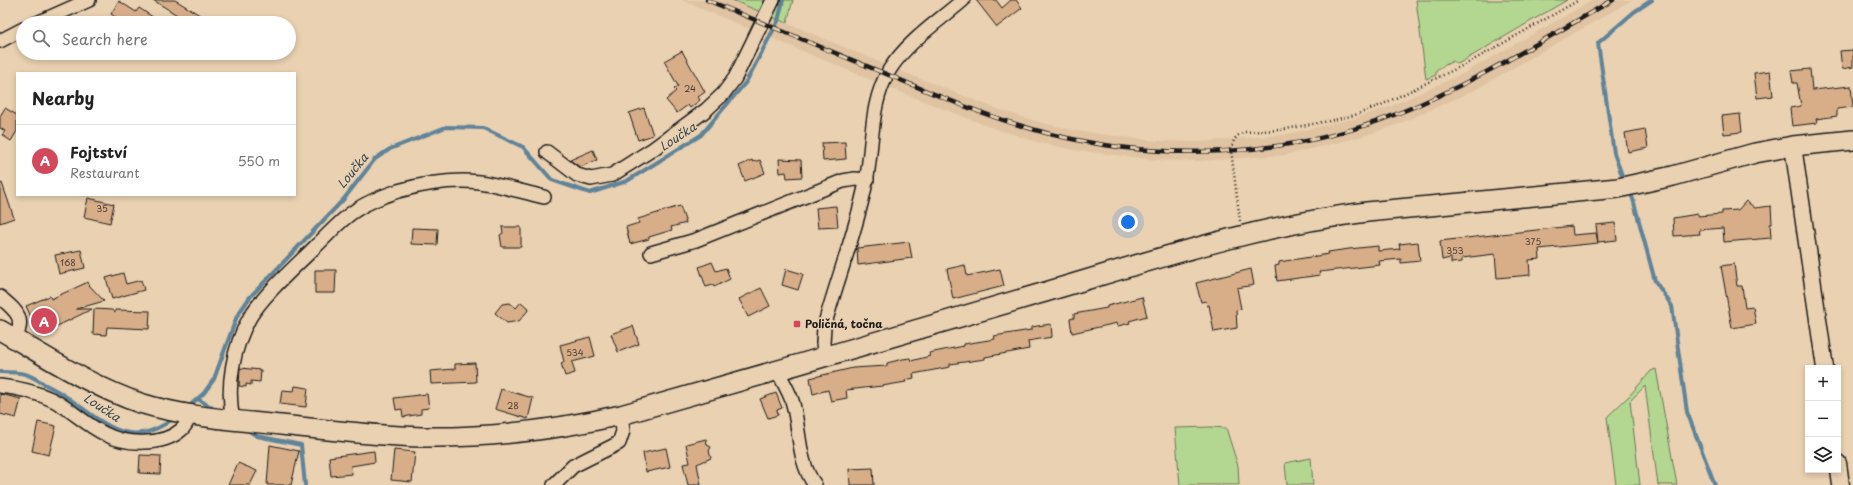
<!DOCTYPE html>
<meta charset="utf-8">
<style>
body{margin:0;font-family:"Playpen Sans",sans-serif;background:#f6f6f6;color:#222}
.controls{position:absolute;right:12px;bottom:12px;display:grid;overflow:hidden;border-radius:0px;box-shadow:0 2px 6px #0003}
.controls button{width:36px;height:36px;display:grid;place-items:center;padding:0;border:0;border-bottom:1px solid #e0e0e0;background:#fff;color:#222;font:20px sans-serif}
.you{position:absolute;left:1128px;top:222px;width:14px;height:14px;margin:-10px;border:3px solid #fff;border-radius:50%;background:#1a73e8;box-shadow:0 0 0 6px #1a73e833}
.badge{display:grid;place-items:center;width:26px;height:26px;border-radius:50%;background:#d1495b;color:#fff;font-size:13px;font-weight:700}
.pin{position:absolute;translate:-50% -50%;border:2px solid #fff;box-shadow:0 1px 4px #0006}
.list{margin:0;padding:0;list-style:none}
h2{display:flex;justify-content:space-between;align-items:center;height:52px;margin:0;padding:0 16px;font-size:17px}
h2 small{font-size:13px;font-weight:400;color:#767676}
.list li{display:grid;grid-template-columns:26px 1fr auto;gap:12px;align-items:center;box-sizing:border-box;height:72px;padding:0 16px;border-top:1px solid #e0e0e0}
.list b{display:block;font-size:15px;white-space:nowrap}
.list p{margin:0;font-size:13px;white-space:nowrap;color:#767676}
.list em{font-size:13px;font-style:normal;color:#767676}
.icon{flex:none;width:22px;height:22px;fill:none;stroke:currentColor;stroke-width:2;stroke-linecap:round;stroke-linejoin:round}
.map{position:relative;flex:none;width:1853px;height:485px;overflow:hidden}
.search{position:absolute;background:#fff;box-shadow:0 2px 6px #0003;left:16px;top:16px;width:280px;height:44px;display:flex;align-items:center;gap:10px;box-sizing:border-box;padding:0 14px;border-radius:22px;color:#767676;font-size:15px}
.panel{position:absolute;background:#fff;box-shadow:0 2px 6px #0003;left:16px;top:72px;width:280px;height:124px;border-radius:0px}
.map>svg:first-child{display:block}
</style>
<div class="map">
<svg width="1853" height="485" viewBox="0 0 1853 485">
<rect width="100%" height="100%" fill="#e9d1b1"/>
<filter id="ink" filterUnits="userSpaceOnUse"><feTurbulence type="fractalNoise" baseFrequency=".025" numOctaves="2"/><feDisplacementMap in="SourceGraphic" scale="8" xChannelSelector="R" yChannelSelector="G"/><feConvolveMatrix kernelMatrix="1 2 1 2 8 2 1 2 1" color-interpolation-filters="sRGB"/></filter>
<g filter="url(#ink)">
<path fill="#e0c3a2" d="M681,0H732L903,72L1000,110L1042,123L1077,131L1123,137L1157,141L1197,142L1283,135L1355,118L1389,107L1464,73L1593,0H1632L1473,91L1396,125L1360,137L1286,155L1198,161L1156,160L1074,150L1037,142L993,128L895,90Z"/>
<g fill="#b3d690" stroke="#687956">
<path d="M732,0H793L787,23Z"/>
<path d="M1416,0H1567L1458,64L1453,61L1436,70V75L1426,79Z"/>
<path d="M1656,369L1677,485H1658L1645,386L1630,401L1640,485H1616L1607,417L1630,395L1651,371Z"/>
<path d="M1212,427L1226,428L1238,466L1239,485H1180L1175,428Z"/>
<path d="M1311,458L1313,485H1287L1285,463Z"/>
</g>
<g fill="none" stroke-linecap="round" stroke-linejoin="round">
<g stroke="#5f8399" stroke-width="4">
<path d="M1624,181L1614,153L1598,43L1634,12L1652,0"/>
<path d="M1629,190L1633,199L1655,281L1672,306L1687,412L1715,485"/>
<path d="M0,372C8,372 17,372 25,374C31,376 38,380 44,384C52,388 60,392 68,398C105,423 129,452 174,418"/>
<path d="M198,399L217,411"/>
<path d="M187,408L204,393L214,379L237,316L250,297L343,200L375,159L390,149L446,127L483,128L523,147L552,180L590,193L627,181L701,135L746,82L778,21L783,0"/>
<path d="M246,429L257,436L301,445L305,485"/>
</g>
</g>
<g fill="#d8ae89" stroke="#1c1c1c">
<path d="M153,0H175L213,23H190Z"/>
<path d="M976,0H996L1002,8L1011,0H1016L1022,8L997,27Z"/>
<path d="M119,1L136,12L139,8L162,23H124L111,14Z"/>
<path d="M1853,50V67L1842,69L1840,51Z"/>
<path d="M682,51L705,92L698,97L700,100L690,108L688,105L677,113L666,100L676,91L674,89L678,86L664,61Z"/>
<path d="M1810,69L1812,90L1851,86L1853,107L1837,109V116L1816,119L1817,123L1792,126L1790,108L1801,106L1797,83H1793L1791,71Z"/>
<path d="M1770,71L1773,96L1757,98L1754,73Z"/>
<path d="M5,108L17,115V131L11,141L2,135L5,131L0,128V116Z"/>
<path d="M644,108L653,135L638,140L629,113Z"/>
<path d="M1740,114L1742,132L1724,134L1722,116Z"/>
<path d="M1645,129L1648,148L1628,152L1625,133Z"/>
<path d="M845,142L846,159L823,161L822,143Z"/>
<path d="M593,150L597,160L580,167L570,160Z"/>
<path d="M779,159L801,160L802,177L787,178L786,172L780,173Z"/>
<path d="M752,160L753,162L760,160L765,173L745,181L739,166Z"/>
<path d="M2,183L14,218L0,223V184Z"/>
<path d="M88,198L114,204L110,223L84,217Z"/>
<path d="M1746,201L1755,208L1771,206L1772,224H1770L1771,238L1724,242L1723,228L1699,230L1700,234L1674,236L1673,218L1698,214V216L1722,214V211L1738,210Z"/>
<path d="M680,206L686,223L671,227L672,230L649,237V239L630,244L626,227L639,223L638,219Z"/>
<path d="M836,206L838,227L818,228L816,208Z"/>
<path d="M1615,223L1617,240L1598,242L1596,225Z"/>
<path d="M1572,226L1573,235L1596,233L1598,243L1539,249L1540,259L1529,260L1530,275L1497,278L1495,254L1462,258V262L1451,263V258L1442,260L1440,241Z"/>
<path d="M502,227H521V247H502L500,235L503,233Z"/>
<path d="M412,228L438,229L437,245L411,244Z"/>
<path d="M909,242L912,258L858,265L857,248Z"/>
<path d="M1418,242L1420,261L1401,263V259L1379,261L1380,265L1319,272L1320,275L1277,281L1275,266L1279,265V262L1329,254L1328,252L1349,249L1378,246V251L1400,249L1399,244Z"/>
<path d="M81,250L85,268L59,274L55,255Z"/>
<path d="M712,262L716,271L726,268L730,279L714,287L713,285L706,287L699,267Z"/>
<path d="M1734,264L1737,286H1742L1745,308L1753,307L1756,324L1732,328L1721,266Z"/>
<path d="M965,265L967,276L1000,269L1004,286L953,299L947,269Z"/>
<path d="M786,269L803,274L798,290L782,285Z"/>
<path d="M1251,269L1254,285L1237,288L1241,309L1236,310L1237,328L1214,332L1209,305L1207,306L1206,301L1201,302L1196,283Z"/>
<path d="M315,270H336L335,293H315Z"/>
<path d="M123,273L126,284L141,280L144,290L112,299L106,278Z"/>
<path d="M88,282L89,285L104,301L76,309H92L39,335L26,306L50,296L51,299Z"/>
<path d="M761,288L770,306L748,317L739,299Z"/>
<path d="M1142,297L1147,316L1129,321L1130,323L1118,326L1117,323L1072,333L1070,319L1074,318V314L1107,308V306Z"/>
<path d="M521,302L529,309L519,321L507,323L495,313L502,304L510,303L516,308Z"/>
<path d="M94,309L112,310L115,313V310L150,311L149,329L107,327L106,335L93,334Z"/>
<path d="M1051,324L1052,337L1028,341L1029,349L985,357V359L950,364V367L913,374L914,378L905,380L906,382L882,386L846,390L847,398L831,401L828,390L813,394L810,378L853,368L887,366V363L903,359L910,358L911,361L930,356L929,353L964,346V344L995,339L994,336L1031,330V327Z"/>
<path d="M633,326L639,344L618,352L611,334Z"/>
<path d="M590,337L595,356L572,362L575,373L565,376L561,363L564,362L560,345Z"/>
<path d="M475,363L476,382L431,384L430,371L455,369V364Z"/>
<path d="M240,368L261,370L260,382L251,381V385L246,384V387L239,386Z"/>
<path d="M295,386L308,388L306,407L280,404L282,390L294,391Z"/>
<path d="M501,389L533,398L528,419L495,409Z"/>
<path d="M776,393L782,408L777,410L778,415L768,418L760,399Z"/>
<path d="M0,394L21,399L16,418L0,414Z"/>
<path d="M427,394L429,408L421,409V414L403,417L402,409L396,410L394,398Z"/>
<path d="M38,422L56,426L49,455L32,451Z"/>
<path d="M706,439L707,445L711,447L709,451L711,458L697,464L701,485H688L683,464L690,463L686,444Z"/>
<path d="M270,445L299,451L291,485H267Z"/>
<path d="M666,448L670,467L646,472L643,453Z"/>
<path d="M394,450L415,452L412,482L391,480Z"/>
<path d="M374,451L375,462L351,466L352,474L331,476L329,457Z"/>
<path d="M140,455L161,456L160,474L139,473Z"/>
<path d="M238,463L257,471L250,485H228Z"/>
<path d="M873,468L874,485H850L849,469Z"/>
</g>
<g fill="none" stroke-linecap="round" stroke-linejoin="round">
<defs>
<g id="minor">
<path d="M37,23L89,0"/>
<path d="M0,41L23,29"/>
<path d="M547,152L577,175L591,179L612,175L653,149L706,110L723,94L735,78L773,0"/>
<path d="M651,253L696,240L843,181L855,179L867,180"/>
<path d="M0,297C16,311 26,317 15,339"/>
<path d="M825,356L823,343L824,327C837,280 855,234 865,187C874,147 868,105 890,69C908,41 939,21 963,0"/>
<path d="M778,370C782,382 790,392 793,404C800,430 798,463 815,485"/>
<path d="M0,386C19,388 36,392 53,400C72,410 86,425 105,434C125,445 163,446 181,430C186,426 188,420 191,414"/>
<path d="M233,420C226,386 233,347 250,317C264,294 296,266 316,246C329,234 341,219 356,210C369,201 383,196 398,191C423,184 452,179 479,182C501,185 522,192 544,197"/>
<path d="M554,485L573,466L619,443L623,431L621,415"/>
</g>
<g id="tertiary">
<path d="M1793,146L1825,368"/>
<path d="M1838,463L1841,485"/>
</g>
<path id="secondary" d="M0,330C45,356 90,386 140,403C185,417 234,420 281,425C328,430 375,436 422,437C490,438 555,430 621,415C759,376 898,336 1035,295C1145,263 1253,226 1367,212L1618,188L1673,176L1755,153L1793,146L1853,140"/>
</defs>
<use href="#minor" stroke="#1c1c1c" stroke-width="16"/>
<use href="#tertiary" stroke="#1c1c1c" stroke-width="19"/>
<use href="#secondary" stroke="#1c1c1c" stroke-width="22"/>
<path stroke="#1c1c1c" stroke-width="2.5" stroke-dasharray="1 3" stroke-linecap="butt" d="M1240,221L1231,150L1234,140L1237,136L1244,132L1280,130L1329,121L1355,115L1381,105L1470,62L1579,0"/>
<use href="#minor" stroke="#e9d1b1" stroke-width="13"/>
<use href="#tertiary" stroke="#e9d1b1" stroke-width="16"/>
<use href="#secondary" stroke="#e9d1b1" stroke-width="19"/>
<defs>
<path id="rail" d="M707,0C768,25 829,51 891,76C943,98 995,120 1050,134C1162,162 1286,158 1394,115C1471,85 1541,41 1613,0"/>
</defs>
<use href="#rail" stroke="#1c1c1c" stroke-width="4.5"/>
<use href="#rail" stroke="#e9d1b1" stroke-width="3" stroke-dasharray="9" stroke-linecap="butt"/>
</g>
</g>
<rect fill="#d1495b" stroke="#e9d1b1" stroke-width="1.5" x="793" y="320" width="8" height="8" rx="2"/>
<g text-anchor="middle" stroke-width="3.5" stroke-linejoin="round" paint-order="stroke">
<g font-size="9" fill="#4b4037">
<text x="690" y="92">24</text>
<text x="102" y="212">35</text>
<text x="1533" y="245">375</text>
<text x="1455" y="254">353</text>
<text x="68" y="266">168</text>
<text x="575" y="356">534</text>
<text x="513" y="409">28</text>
</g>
<g font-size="11" font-weight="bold" fill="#1c1c1c" stroke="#e9d1b1" text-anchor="start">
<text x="805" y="328">Poličná, točna</text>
</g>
<g font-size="12" font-style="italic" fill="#384750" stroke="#e9d1b1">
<text transform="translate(678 137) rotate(-33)" y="4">Loučka</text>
<text transform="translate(353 171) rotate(-51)" y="4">Loučka</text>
<text transform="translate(102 408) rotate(33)" y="4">Loučka</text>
</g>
</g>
</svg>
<div class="controls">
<button>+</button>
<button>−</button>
<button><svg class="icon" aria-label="layers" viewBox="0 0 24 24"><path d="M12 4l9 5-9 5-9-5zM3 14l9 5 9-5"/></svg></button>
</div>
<div class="you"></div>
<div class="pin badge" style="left:44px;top:321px">A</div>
<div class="search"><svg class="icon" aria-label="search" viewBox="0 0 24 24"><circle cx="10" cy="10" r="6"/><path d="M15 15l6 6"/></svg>Search here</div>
<section class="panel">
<h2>Nearby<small></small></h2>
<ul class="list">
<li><span class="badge">A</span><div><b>Fojtství</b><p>Restaurant</p></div><em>550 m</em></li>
</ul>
</section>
</div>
